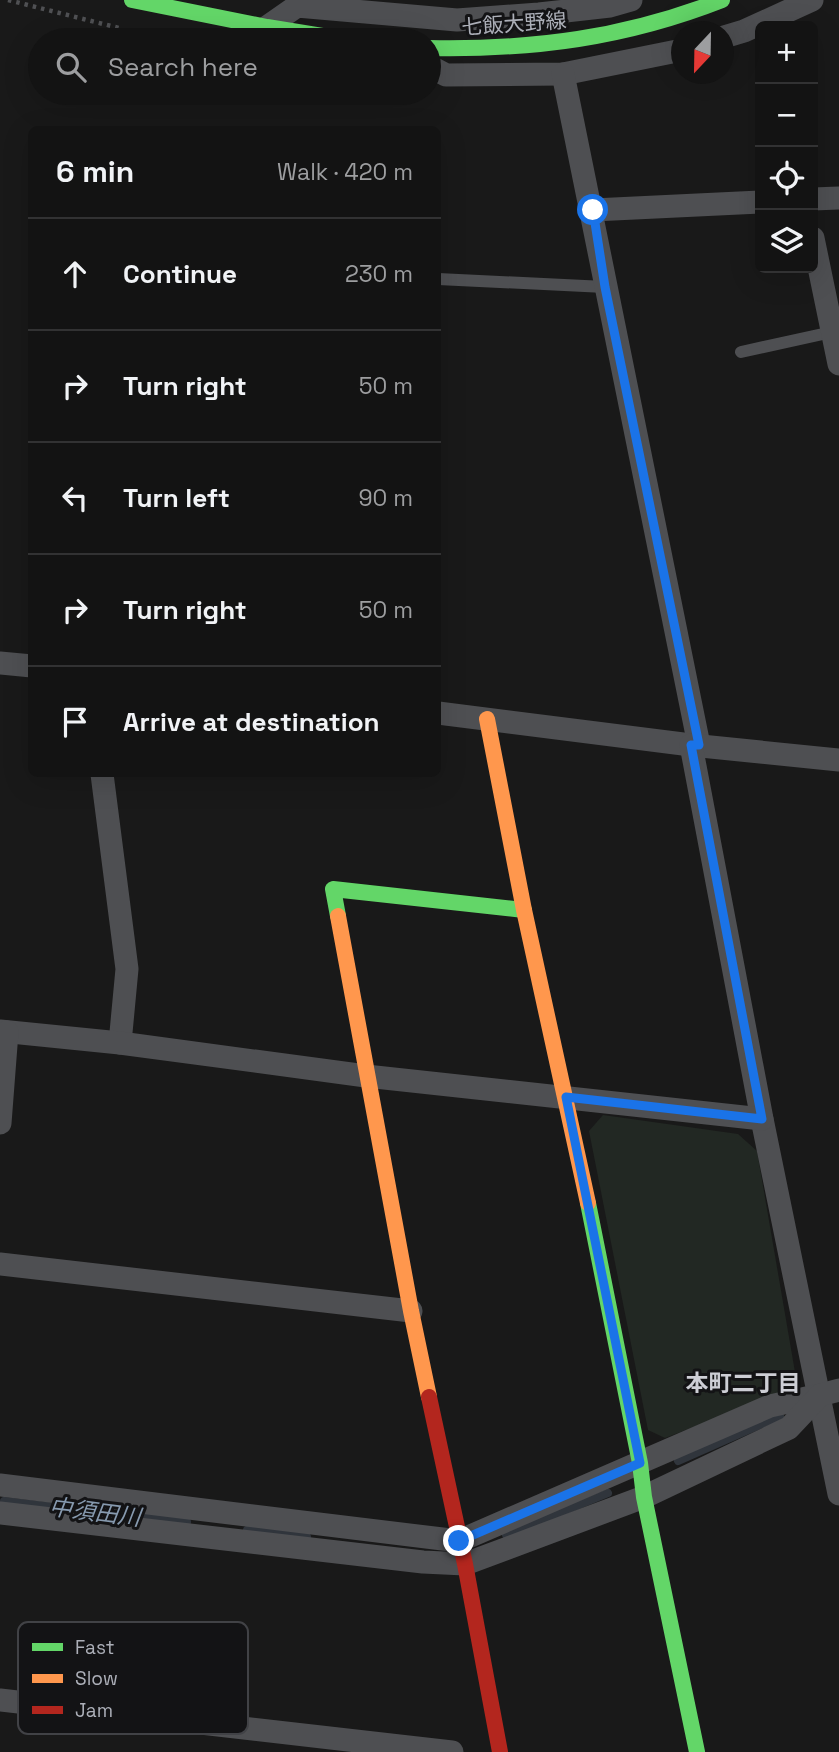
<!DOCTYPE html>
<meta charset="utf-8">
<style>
body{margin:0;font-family:"Space Grotesk","Noto Sans JP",sans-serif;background:#1c1c1c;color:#f1f3f6}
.controls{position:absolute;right:21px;top:21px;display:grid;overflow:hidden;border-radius:10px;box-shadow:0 7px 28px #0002}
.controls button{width:63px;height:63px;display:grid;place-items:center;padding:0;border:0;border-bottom:2px solid #323233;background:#131313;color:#f1f3f6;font:35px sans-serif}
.compass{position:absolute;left:671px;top:21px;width:63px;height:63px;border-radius:50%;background:#131313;box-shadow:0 7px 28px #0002;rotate:202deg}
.stop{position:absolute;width:21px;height:21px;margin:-16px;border:5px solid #1a73e8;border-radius:50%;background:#fff}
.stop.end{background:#1a73e8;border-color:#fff;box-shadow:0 2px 7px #0008}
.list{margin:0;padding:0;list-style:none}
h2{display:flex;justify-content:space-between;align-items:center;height:91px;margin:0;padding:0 28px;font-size:30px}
h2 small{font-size:23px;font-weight:400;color:#9d9ea0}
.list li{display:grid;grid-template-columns:46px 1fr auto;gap:21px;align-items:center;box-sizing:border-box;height:112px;padding:0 28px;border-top:2px solid #323233}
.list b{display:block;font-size:26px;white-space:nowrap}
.list em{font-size:23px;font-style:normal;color:#9d9ea0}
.icon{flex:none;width:38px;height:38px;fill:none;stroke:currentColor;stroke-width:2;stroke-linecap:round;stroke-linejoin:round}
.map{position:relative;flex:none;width:839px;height:1752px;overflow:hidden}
.search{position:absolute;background:#131313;box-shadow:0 7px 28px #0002;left:28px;top:28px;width:413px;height:77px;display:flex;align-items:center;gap:18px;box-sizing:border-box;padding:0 24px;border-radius:38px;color:#9d9ea0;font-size:26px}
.panel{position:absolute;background:#131313;box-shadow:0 7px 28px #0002;left:28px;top:126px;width:413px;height:651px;border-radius:10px}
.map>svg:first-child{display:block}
</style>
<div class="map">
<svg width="839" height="1752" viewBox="0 0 839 1752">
<rect width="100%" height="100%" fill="#191919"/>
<path fill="#222823" d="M603,1115L738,1134L757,1151L795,1372L793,1389L665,1438L648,1430L589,1131Z"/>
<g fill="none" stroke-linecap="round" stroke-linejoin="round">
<g stroke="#30353c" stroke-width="8">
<path d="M678,1461L780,1416"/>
<path d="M4,1501L187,1522"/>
<path d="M247,1530L307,1537"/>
<path d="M506,1535L608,1493"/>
</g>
<path stroke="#4f5053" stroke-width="4.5" stroke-dasharray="3.5 5" stroke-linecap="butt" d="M8,0L123,29"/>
<g stroke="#4e4f52" stroke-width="12">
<path d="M438,279L605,287"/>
<path d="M741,352L832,332"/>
</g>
<g stroke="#4e4f52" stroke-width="23">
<path d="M267,27L297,6L457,20L539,14L610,6L631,0"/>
<path d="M724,37L744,31L812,0"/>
<path d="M429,66L446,75L563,74L682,50"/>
<path d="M563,74L699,745"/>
<path d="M813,199L839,198"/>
<path d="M593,210L760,202"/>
<path d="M813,238L839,364"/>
<path d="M0,663L32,666"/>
<path d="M438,713L691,745L839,760"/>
<path d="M691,745L762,1119L839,1494"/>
<path d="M102,774L127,969L120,1043"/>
<path d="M0,1031L120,1043L366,1076L762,1119"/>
<path d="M0,1123L7,1032"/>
<path d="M0,1264L411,1311"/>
<path d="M0,1485L459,1541L770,1406L820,1395"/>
<path d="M0,1513L423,1562L465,1564L644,1497L789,1428L820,1395L839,1390"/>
<path d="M0,1700L452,1752"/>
</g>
<g stroke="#63d668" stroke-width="16">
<path d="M132,0L267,27L347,40"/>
<path d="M429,48C533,50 625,38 722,0"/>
<path d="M338,916L333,889L524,910"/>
<path d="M588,1203L640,1463L644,1497L697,1752"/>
</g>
<g stroke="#ff974d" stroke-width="16">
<path d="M487,719L524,910L588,1203"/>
<path d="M338,916L411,1311L429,1397"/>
</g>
<path stroke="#b3261e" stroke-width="16" d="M429,1397L465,1564L500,1752"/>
</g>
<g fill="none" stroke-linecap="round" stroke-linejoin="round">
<path stroke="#1a73e8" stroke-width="9" d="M459,1541L640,1463L566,1097L762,1119L691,745H699L605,287L593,210"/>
</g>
<g text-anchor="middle" stroke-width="6" stroke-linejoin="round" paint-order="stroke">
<g font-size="21" fill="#acafb8" stroke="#131315">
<text transform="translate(514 24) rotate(-4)" y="7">七飯大野線</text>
</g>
<g font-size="23" font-weight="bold" fill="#cdced5" stroke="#131315">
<text x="743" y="1391">本町二丁目</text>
</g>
<g font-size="23" font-style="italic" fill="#879aaf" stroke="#131315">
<text transform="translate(95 1512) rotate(7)" y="8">中須田川</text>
</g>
</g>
<rect x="18" y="1622" width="230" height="112" rx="10" fill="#131315" stroke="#414246" stroke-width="2"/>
<rect x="32" y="1643" width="31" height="8" fill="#63d668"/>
<rect x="32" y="1674" width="31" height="9" fill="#ff974d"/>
<rect x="32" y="1706" width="31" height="8" fill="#b3261e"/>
<g font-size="19" fill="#acafb8">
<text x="75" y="1654">Fast</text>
<text x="75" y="1685">Slow</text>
<text x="75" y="1717">Jam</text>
</g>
</svg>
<div class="controls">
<button>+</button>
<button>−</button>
<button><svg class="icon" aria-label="locate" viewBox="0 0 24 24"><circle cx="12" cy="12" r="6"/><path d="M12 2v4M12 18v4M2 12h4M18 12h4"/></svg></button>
<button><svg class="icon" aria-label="layers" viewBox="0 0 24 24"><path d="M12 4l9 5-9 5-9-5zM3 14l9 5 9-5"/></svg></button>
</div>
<svg class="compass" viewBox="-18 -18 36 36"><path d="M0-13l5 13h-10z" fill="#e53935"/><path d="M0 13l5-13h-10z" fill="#9d9ea0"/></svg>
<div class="stop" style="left:593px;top:210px"></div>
<div class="stop end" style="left:459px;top:1541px"></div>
<div class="search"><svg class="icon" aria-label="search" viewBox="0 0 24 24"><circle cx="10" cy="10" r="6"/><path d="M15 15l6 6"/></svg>Search here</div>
<section class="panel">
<h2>6 min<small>Walk · 420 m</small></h2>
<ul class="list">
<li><svg class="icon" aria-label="ahead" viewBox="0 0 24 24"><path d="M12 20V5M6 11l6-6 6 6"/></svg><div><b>Continue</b></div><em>230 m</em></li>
<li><svg class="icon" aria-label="right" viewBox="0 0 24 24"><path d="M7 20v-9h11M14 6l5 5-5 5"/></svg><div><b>Turn right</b></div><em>50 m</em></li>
<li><svg class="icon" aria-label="left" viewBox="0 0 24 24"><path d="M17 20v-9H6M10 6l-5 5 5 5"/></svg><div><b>Turn left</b></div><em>90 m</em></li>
<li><svg class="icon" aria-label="right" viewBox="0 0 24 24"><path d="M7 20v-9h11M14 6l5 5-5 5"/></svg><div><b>Turn right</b></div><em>50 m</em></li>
<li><svg class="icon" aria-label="arrive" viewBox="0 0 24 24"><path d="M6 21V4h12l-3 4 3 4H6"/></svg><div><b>Arrive at destination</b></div></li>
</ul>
</section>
</div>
